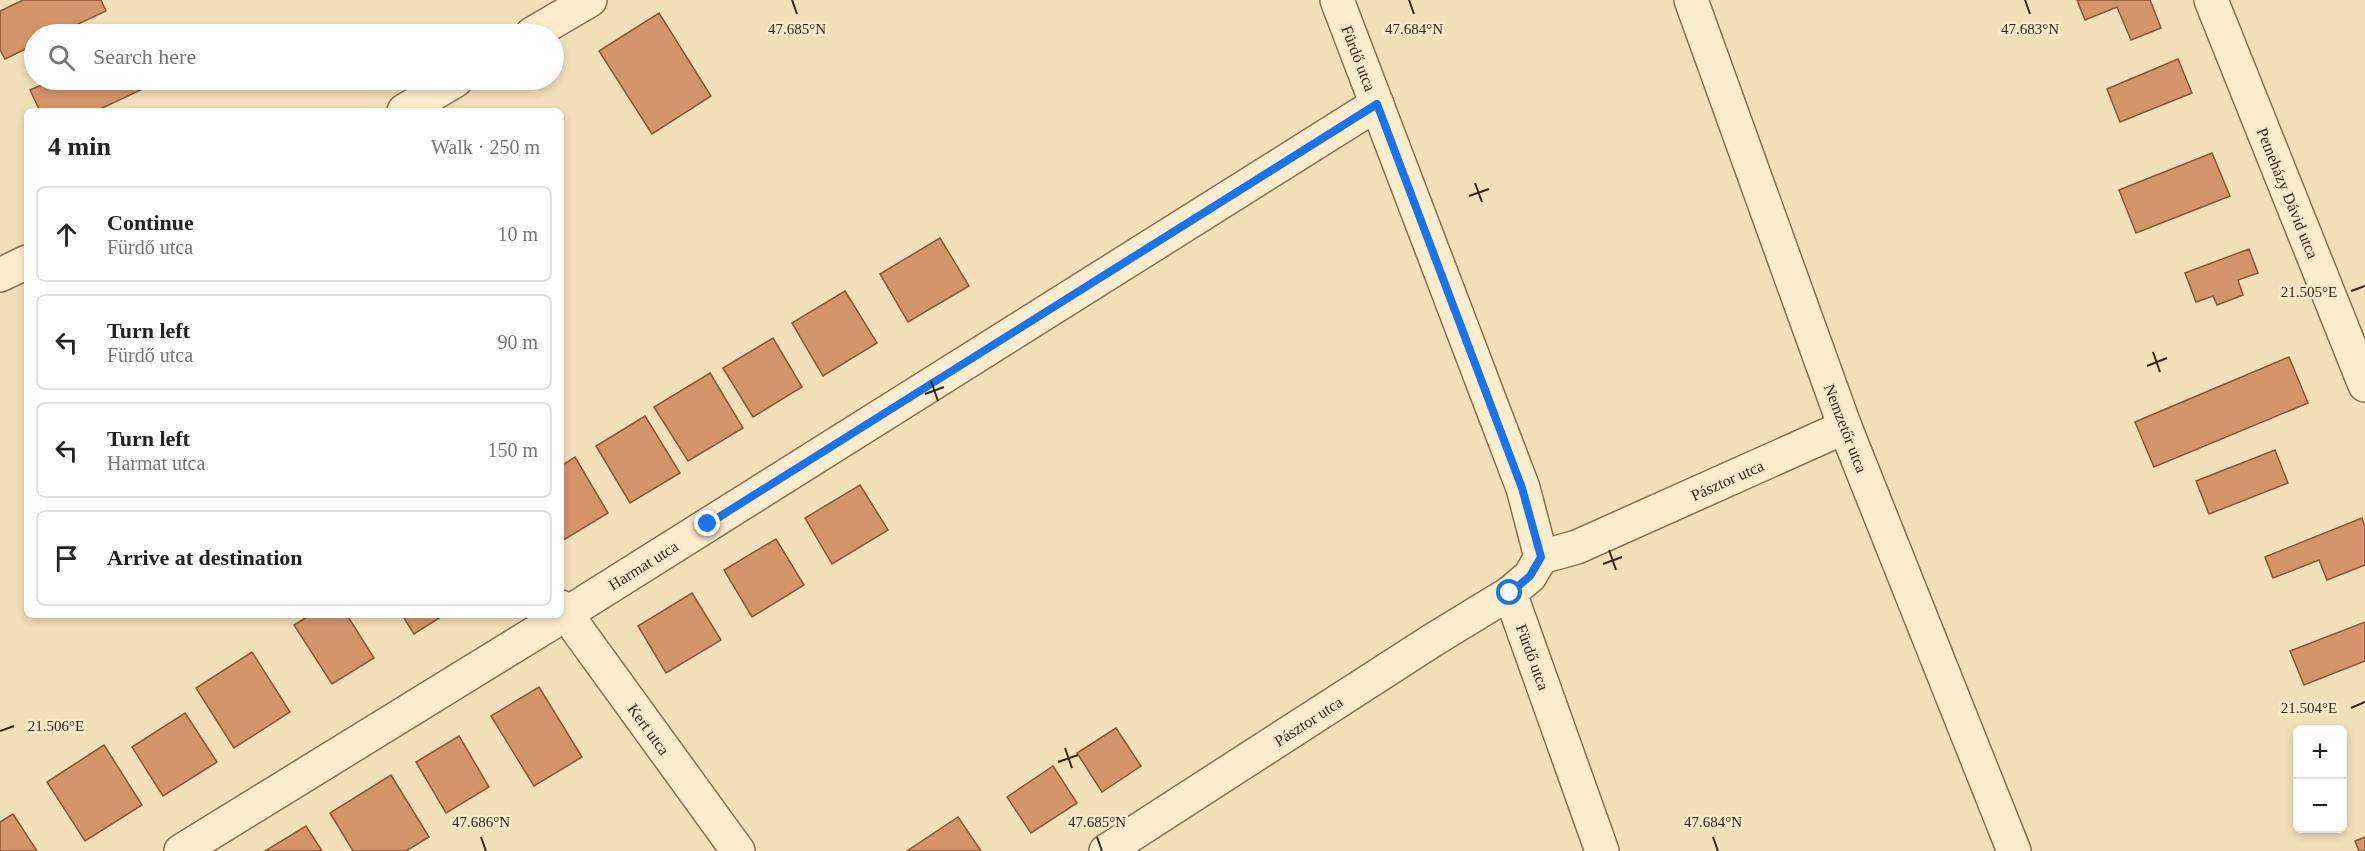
<!DOCTYPE html>
<meta charset="utf-8">
<style>
body{margin:0;font-family:"Times New Roman",serif;background:#f2f2f2;color:#222}
.controls{position:absolute;right:18px;bottom:18px;display:grid;overflow:hidden;border-radius:9px;box-shadow:0 3px 9px #0003}
.controls button{width:54px;height:54px;display:grid;place-items:center;padding:0;border:0;border-bottom:2px solid #e0e0e0;background:#fff;color:#222;font:30px sans-serif}
.stop{position:absolute;width:18px;height:18px;margin:-14px;border:4px solid #1a73e8;border-radius:50%;background:#fff}
.stop.end{background:#1a73e8;border-color:#fff;box-shadow:0 2px 6px #0008}
.list{margin:0;padding:0;list-style:none}
h2{display:flex;justify-content:space-between;align-items:center;height:78px;margin:0;padding:0 24px;font-size:26px}
h2 small{font-size:20px;font-weight:400;color:#767676}
.list li{display:grid;grid-template-columns:39px 1fr auto;gap:18px;align-items:center;box-sizing:border-box;height:96px;margin:0 12px 12px;padding:0 12px;border:2px solid #e0e0e0;border-radius:9px}
.list b{display:block;font-size:22px;white-space:nowrap}
.list p{margin:0;font-size:20px;white-space:nowrap;color:#767676}
.list em{font-size:20px;font-style:normal;color:#767676}
.icon{flex:none;width:33px;height:33px;fill:none;stroke:currentColor;stroke-width:2;stroke-linecap:round;stroke-linejoin:round}
.map{position:relative;flex:none;width:2365px;height:851px;overflow:hidden}
.search{position:absolute;background:#fff;box-shadow:0 3px 9px #0003;left:24px;top:24px;width:540px;height:66px;display:flex;align-items:center;gap:15px;box-sizing:border-box;padding:0 21px;border-radius:33px;color:#767676;font-size:22px}
.panel{position:absolute;background:#fff;box-shadow:0 3px 9px #0003;left:24px;top:108px;width:540px;height:510px;border-radius:9px}
.map>svg:first-child{display:block}
</style>
<div class="map">
<svg width="2365" height="851" viewBox="0 0 2365 851">
<rect width="100%" height="100%" fill="#f2e0b9"/>
<g fill="#d4956b" stroke="#8b5636" stroke-width="1.5">
<path d="M23,0H101L106,11L57,34H34V45L5,59L0,50V11Z"/>
<path d="M2077,0H2150L2161,28L2131,40L2117,7L2085,20Z"/>
<path d="M659,13L711,96L652,134L599,51Z"/>
<path d="M2178,59L2192,93L2120,122L2107,89Z"/>
<path d="M53,80H141L145,88L96,111H40L30,90Z"/>
<path d="M2212,153L2230,196L2136,233L2119,190Z"/>
<path d="M940,238L969,286L908,322L880,274Z"/>
<path d="M2249,249L2258,273L2238,280L2243,295L2217,305L2213,296L2196,302L2185,273Z"/>
<path d="M845,291L877,343L823,376L792,323Z"/>
<path d="M773,338L802,387L753,417L723,368Z"/>
<path d="M2289,357L2308,403L2154,467L2135,422Z"/>
<path d="M710,373L743,428L688,461L654,407Z"/>
<path d="M645,416L680,473L630,503L596,446Z"/>
<path d="M2275,450L2288,483L2209,514L2196,481Z"/>
<path d="M575,457L608,513L562,541L561,466Z"/>
<path d="M860,485L888,530L832,564L805,518Z"/>
<path d="M2362,518L2365,527V565L2327,580L2319,560L2273,578L2265,557Z"/>
<path d="M776,539L804,585L752,617L724,570Z"/>
<path d="M692,593L721,640L666,673L638,626Z"/>
<path d="M310,615H347L374,658L332,684L294,625Z"/>
<path d="M402,615H444L414,634Z"/>
<path d="M2365,622V661L2304,685L2290,651Z"/>
<path d="M252,652L290,712L234,748L196,688Z"/>
<path d="M539,687L582,757L534,786L491,716Z"/>
<path d="M185,713L217,762L163,796L132,747Z"/>
<path d="M1116,728L1141,766L1102,792L1077,753Z"/>
<path d="M459,736L489,787L446,813L416,762Z"/>
<path d="M104,745L142,805L85,841L47,782Z"/>
<path d="M1053,766L1077,803L1031,833L1007,797Z"/>
<path d="M391,775L429,837L406,851H353L330,813Z"/>
<path d="M13,814L37,851H0V822Z"/>
<path d="M958,817L981,851H907Z"/>
<path d="M306,826L322,851H265Z"/>
<path d="M2365,837V851H2359L2355,841Z"/>
</g>
<g fill="none" stroke-linecap="round" stroke-linejoin="round">
<defs>
<g id="minor">
<path d="M1691,0L1845,427L2014,851"/>
<path d="M2211,0L2365,385"/>
<path d="M532,34L590,0"/>
<path d="M404,111L456,80"/>
<path d="M0,275L27,262"/>
<path d="M1541,557L1577,547L1845,427"/>
<path d="M1510,593L1602,851"/>
<path d="M561,607L738,851"/>
<path d="M181,851L566,614L1377,104"/>
<path d="M1106,851L1433,640L1510,593L1530,576L1541,557L1523,488L1337,0"/>
</g>
</defs>
<use href="#minor" stroke="#896f52" stroke-width="36"/>
<use href="#minor" stroke="#fcedcc" stroke-width="33"/>
</g>
<g fill="none" stroke-linecap="round" stroke-linejoin="round">
<path stroke="#1a73e8" stroke-width="8" d="M708,524L1377,104L1522,488L1541,557L1530,576L1510,593"/>
</g>
<path fill="none" stroke="#372719" stroke-width="2" d="M792,0L797,14M1409,0L1414,14M2025,0L2030,14M1475,183L1482,202M1469,196L1489,189M2351,291L2365,286M2153,352L2160,372M2147,366L2167,358M931,381L938,401M925,394L944,387M1609,550L1616,570M1603,564L1622,557M2351,708L2365,702M0,731L14,726M1065,748L1072,768M1058,762L1078,755M481,837L486,851M1097,837L1102,851M1713,837L1718,851"/>
<g text-anchor="middle" stroke-width="5" stroke-linejoin="round" paint-order="stroke">
<g font-size="16" fill="#372719" stroke="#f9eac9">
<text transform="translate(1359 58) rotate(69)" y="6">Fürdő utca</text>
<text transform="translate(2288 193) rotate(68)" y="6">Petneházy Dávid utca</text>
<text transform="translate(1846 428) rotate(69)" y="6">Nemzetőr utca</text>
<text transform="translate(1727 480) rotate(-24)" y="6">Pásztor utca</text>
<text transform="translate(643 565) rotate(-32)" y="6">Harmat utca</text>
<text transform="translate(1533 657) rotate(70)" y="6">Fürdő utca</text>
<text transform="translate(1308 721) rotate(-33)" y="6">Pásztor utca</text>
<text transform="translate(649 729) rotate(54)" y="6">Kert utca</text>
</g>
</g>
<g font-size="15" text-anchor="middle" fill="#372719" stroke="#f9eac9" stroke-width="5" stroke-linejoin="round" paint-order="stroke">
<text x="797" y="34">47.685°N</text>
<text x="1414" y="34">47.684°N</text>
<text x="2030" y="34">47.683°N</text>
<text x="2309" y="297">21.505°E</text>
<text x="2309" y="713">21.504°E</text>
<text x="56" y="731">21.506°E</text>
<text x="481" y="827">47.686°N</text>
<text x="1097" y="827">47.685°N</text>
<text x="1713" y="827">47.684°N</text>
</g>
</svg>
<div class="controls">
<button>+</button>
<button>−</button>
</div>
<div class="stop" style="left:1510px;top:593px"></div>
<div class="stop end" style="left:708px;top:524px"></div>
<div class="search"><svg class="icon" aria-label="search" viewBox="0 0 24 24"><circle cx="10" cy="10" r="6"/><path d="M15 15l6 6"/></svg>Search here</div>
<section class="panel">
<h2>4 min<small>Walk · 250 m</small></h2>
<ul class="list">
<li><svg class="icon" aria-label="ahead" viewBox="0 0 24 24"><path d="M12 20V5M6 11l6-6 6 6"/></svg><div><b>Continue</b><p>Fürdő utca</p></div><em>10 m</em></li>
<li><svg class="icon" aria-label="left" viewBox="0 0 24 24"><path d="M17 20v-9H6M10 6l-5 5 5 5"/></svg><div><b>Turn left</b><p>Fürdő utca</p></div><em>90 m</em></li>
<li><svg class="icon" aria-label="left" viewBox="0 0 24 24"><path d="M17 20v-9H6M10 6l-5 5 5 5"/></svg><div><b>Turn left</b><p>Harmat utca</p></div><em>150 m</em></li>
<li><svg class="icon" aria-label="arrive" viewBox="0 0 24 24"><path d="M6 21V4h12l-3 4 3 4H6"/></svg><div><b>Arrive at destination</b></div></li>
</ul>
</section>
</div>
